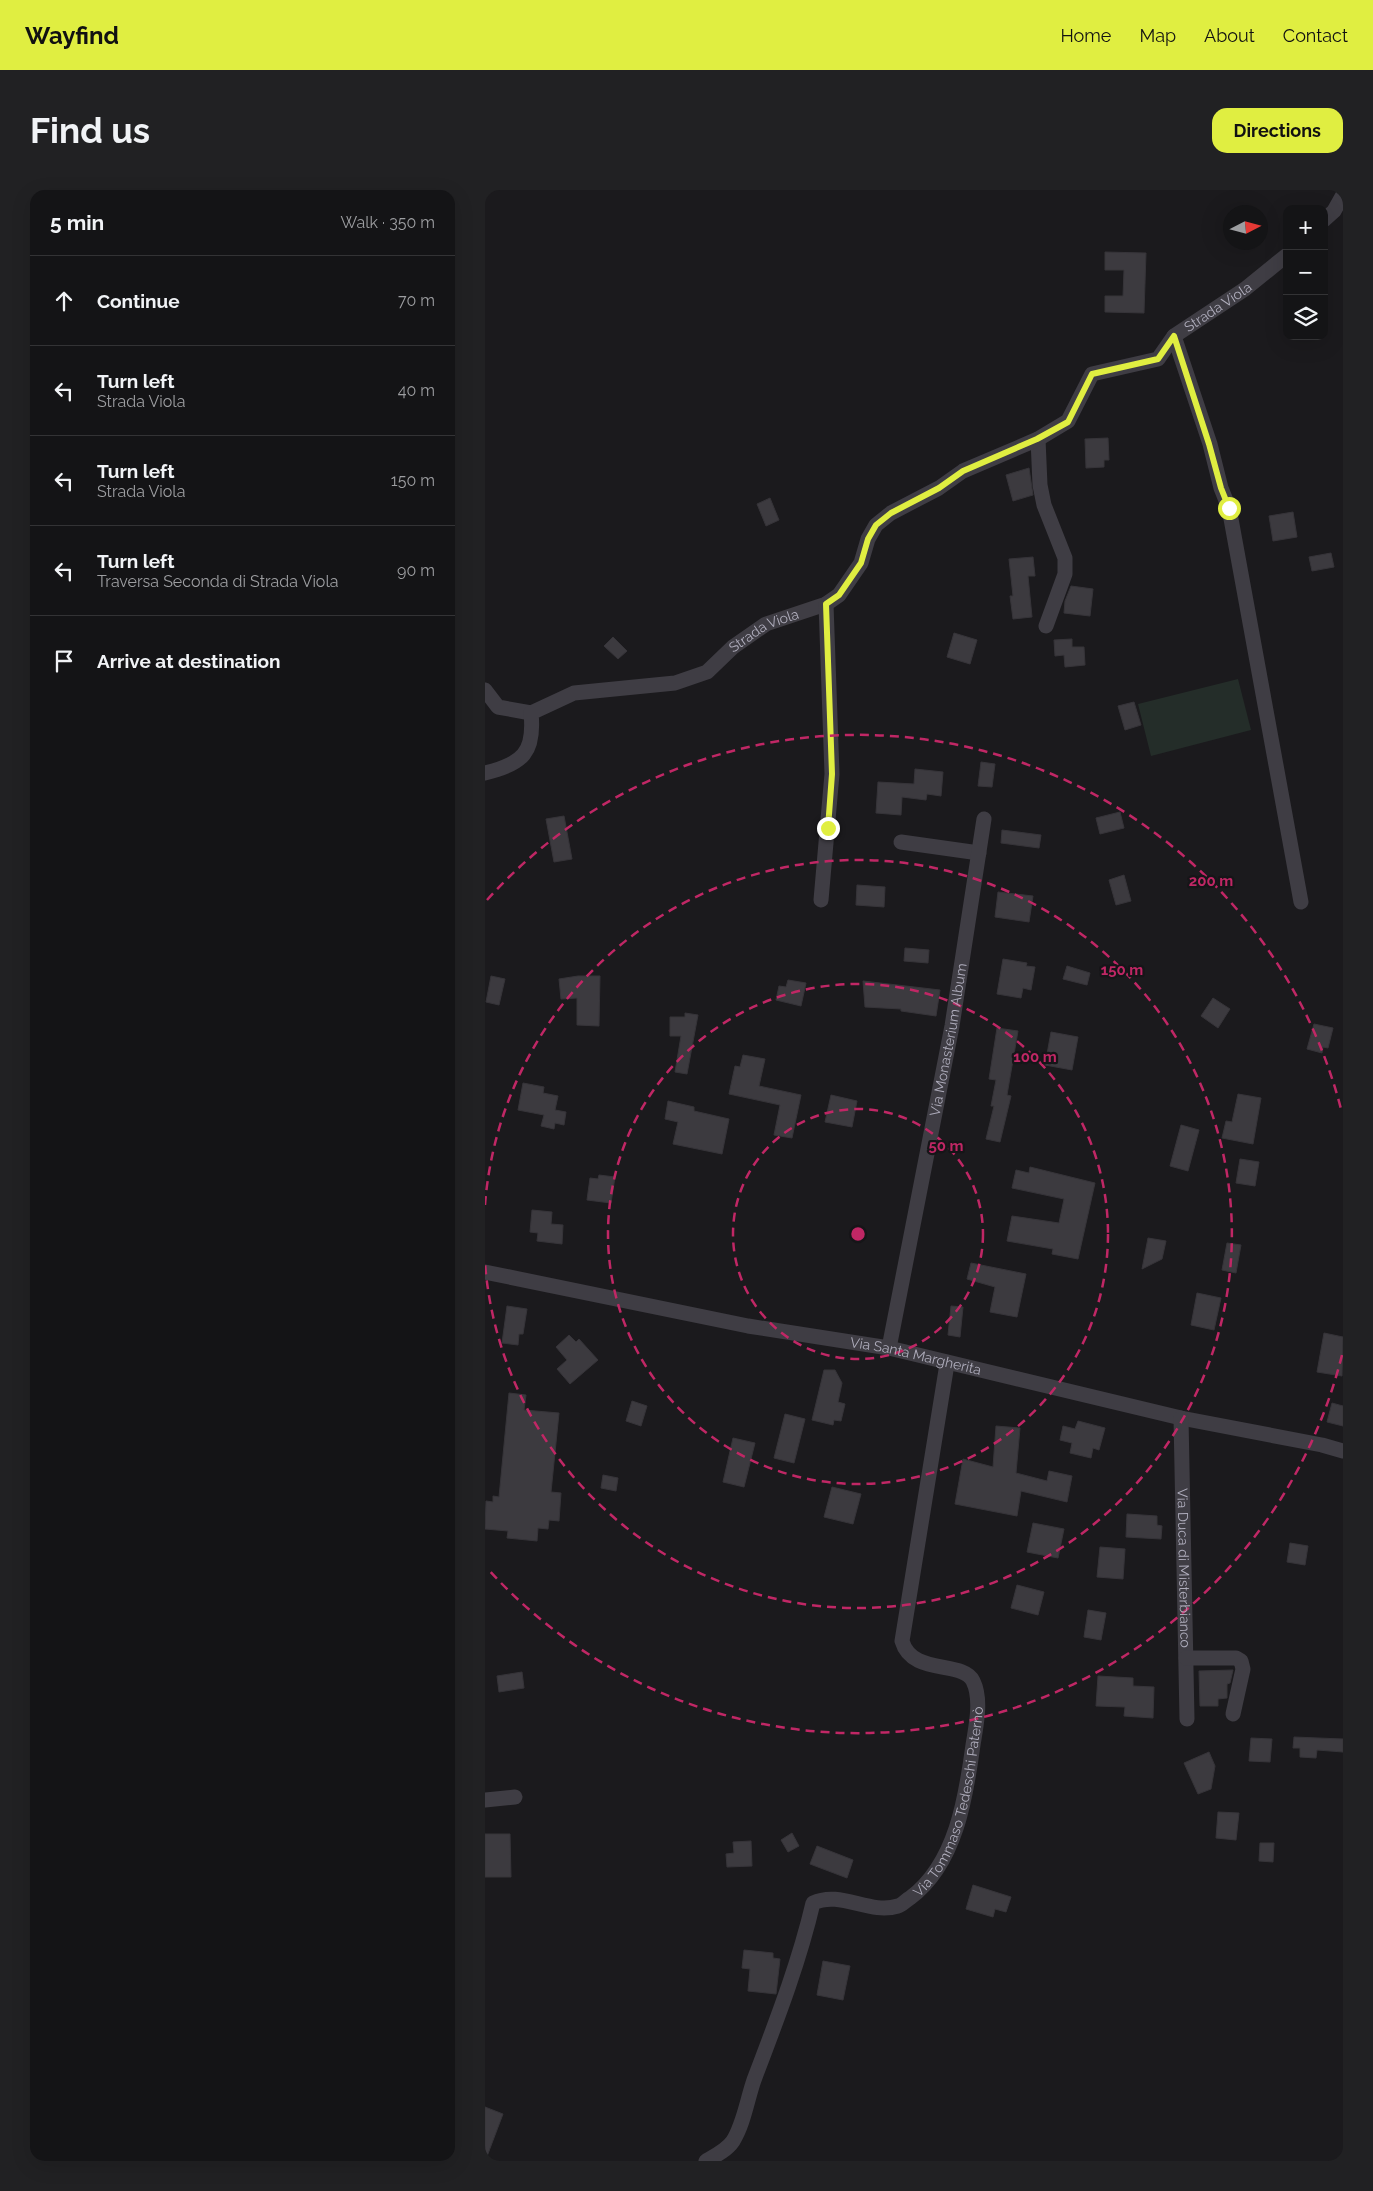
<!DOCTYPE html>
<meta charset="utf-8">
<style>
body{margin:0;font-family:Raleway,sans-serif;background:#212123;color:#f1f3f6}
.controls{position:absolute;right:15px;top:15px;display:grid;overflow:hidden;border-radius:10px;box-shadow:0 5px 20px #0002}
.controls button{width:45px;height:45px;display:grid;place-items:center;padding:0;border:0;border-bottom:1px solid #333335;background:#141416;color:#f1f3f6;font:25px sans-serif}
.compass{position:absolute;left:738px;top:15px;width:45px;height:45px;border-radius:50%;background:#141416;box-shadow:0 5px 20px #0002;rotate:84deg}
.stop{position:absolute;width:15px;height:15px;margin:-11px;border:4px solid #e0ee41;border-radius:50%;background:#fff}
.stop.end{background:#e0ee41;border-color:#fff;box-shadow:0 1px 5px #0008}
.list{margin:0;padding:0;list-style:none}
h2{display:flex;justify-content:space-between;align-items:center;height:65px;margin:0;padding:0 20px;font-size:21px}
h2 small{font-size:16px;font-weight:400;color:#9d9ea1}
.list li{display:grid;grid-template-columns:32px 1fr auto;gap:15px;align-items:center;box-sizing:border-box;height:90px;padding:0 20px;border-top:1px solid #333335}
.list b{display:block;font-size:19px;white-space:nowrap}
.list p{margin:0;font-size:16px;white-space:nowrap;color:#9d9ea1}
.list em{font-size:16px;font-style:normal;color:#9d9ea1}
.icon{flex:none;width:28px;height:28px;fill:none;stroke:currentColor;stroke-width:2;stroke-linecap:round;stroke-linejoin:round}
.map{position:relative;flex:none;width:858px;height:1971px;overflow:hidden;border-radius:15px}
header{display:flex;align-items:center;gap:30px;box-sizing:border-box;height:70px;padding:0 25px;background:#e0ee41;color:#111}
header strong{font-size:24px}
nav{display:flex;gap:28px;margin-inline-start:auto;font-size:18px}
.intro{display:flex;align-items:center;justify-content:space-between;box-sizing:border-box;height:120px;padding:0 30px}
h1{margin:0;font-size:35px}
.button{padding:12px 22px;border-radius:15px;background:#e0ee41;color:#111;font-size:18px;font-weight:700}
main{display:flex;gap:30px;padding:0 30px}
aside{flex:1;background:#141416;border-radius:15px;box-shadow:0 5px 20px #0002}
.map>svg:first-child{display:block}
</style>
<header>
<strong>Wayfind</strong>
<nav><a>Home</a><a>Map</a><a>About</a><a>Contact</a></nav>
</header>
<div class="intro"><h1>Find us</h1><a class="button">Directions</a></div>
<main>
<aside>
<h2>5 min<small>Walk · 350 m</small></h2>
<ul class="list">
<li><svg class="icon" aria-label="ahead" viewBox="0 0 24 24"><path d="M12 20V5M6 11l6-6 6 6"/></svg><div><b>Continue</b></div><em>70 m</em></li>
<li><svg class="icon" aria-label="left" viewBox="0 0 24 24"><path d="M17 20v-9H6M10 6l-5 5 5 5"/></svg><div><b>Turn left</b><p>Strada Viola</p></div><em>40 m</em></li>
<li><svg class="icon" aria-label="left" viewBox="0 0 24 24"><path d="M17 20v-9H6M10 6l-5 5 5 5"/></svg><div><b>Turn left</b><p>Strada Viola</p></div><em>150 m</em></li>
<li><svg class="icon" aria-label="left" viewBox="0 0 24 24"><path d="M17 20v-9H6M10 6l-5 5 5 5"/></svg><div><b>Turn left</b><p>Traversa Seconda di Strada Viola</p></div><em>90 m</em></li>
<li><svg class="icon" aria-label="arrive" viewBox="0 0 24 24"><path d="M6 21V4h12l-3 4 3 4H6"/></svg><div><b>Arrive at destination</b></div></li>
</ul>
</aside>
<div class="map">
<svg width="858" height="1971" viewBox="0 0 858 1971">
<rect width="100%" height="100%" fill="#1b1a1d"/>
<path fill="#242d29" d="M753,489L766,540L666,566L653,514Z"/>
<g fill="#3c3a3f" stroke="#363439">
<path d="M620,62L661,63L659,123L620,122V106H638L639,80H620Z"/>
<path d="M623,248L624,270H619V277L601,278L600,249Z"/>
<path d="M544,278L548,305L528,311L521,285Z"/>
<path d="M285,308L294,330L281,336L272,314Z"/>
<path d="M808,322L812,347L788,351L784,326Z"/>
<path d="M846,363L849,377L827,381L824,367Z"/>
<path d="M548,367L550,386H543L547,427L528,429L525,406H528L524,369Z"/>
<path d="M586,396L608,399L605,426L579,423L580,411Z"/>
<path d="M469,443L492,450L485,474L462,467Z"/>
<path d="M128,447L142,461L133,469L119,456Z"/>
<path d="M587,449V457H599L600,475L580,477L579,465L570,466L569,450Z"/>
<path d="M649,512L656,535L640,540L633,516Z"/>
<path d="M496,572L510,574L507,597L493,596Z"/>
<path d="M430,579L458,582L456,606L442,604L441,610L417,607L416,625L391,623L393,592L429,594Z"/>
<path d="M635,622L639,638L615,644L611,628Z"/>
<path d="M79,626L87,669L69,672L61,629Z"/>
<path d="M517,640L556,645L554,658L516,653Z"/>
<path d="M639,685L646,711L631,715L624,690Z"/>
<path d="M372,695L400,697L399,717L371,715Z"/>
<path d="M513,702L548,706L544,732L510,727Z"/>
<path d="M420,758L444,760L443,773L419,771Z"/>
<path d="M518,769L542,773L541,776L550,777L546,800L538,798L536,808L512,804Z"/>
<path d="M582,776L605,783L602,795L578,789Z"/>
<path d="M6,786L20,789L14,815L1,812Z"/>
<path d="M93,786H115L114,836L92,835V808L76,809L74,789Z"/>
<path d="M303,790L321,793L316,816L291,810L294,796L301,797Z"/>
<path d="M378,791L455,800L451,826L416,821V819L380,817Z"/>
<path d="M728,808L745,819L733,838L716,826Z"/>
<path d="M200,823L213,825L202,884L190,882L196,846H185V827H200Z"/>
<path d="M829,834L848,838L843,858L838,857L837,863L822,859Z"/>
<path d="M512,838L533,841L522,905L526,906L515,952L501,949L509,916H506L511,890L504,889Z"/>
<path d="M566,842L593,847L587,880L560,875Z"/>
<path d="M258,865L280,869L274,896L316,905L307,948L289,945L295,915L244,904L250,876L255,877Z"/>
<path d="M38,893L59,897L58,903L73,906L70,920L81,922L79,935L70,933L69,939L56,936L59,925L33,920Z"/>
<path d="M753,904L776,908L768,954L737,948L741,931L747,932Z"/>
<path d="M346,905L372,911L367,937L340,932Z"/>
<path d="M183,911L209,917V921L244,929L237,964L188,954L193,932L180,929Z"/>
<path d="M696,935L714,940L703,981L685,976Z"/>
<path d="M755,969L774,972L770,996L751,993Z"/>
<path d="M545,977L610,993L593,1069L567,1064L568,1059L522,1051L527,1026L574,1033L579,1009L527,998L531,980L544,983Z"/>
<path d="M114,985L130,987L126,1013L102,1010L105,988L113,989Z"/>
<path d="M47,1020L67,1022L66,1034L78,1035L77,1054L52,1051L53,1043L45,1042Z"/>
<path d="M663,1048L681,1051L677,1069L657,1079Z"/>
<path d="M742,1053L756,1055L751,1083L737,1080Z"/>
<path d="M486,1073L541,1084L532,1127L505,1122L510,1097L482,1089Z"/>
<path d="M712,1103L736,1108L729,1140L706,1135Z"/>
<path d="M22,1116L42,1119L38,1144H34L33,1155L17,1153Z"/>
<path d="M466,1116L478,1117L475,1147L463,1145Z"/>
<path d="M839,1143L858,1147L857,1186L832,1182Z"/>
<path d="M84,1145L91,1152L94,1149L113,1170L85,1194L72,1179L82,1170L71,1157Z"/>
<path d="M339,1180H350L357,1193L353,1212L360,1214L356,1231L349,1230L348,1235L327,1230Z"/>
<path d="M24,1203L41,1205L39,1220L74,1223L66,1302L76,1303L74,1331L64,1330L63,1339L53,1338L52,1351L22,1348L23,1341L0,1339L1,1311L8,1312V1306L14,1307Z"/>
<path d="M147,1211L162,1216L156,1236L141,1231Z"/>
<path d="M847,1213L858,1216V1236L842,1232Z"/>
<path d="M300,1224L320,1229L309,1273L289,1268Z"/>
<path d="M593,1231L620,1238L614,1260L608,1258L606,1268L585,1263L587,1253L575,1250L578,1236L590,1239Z"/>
<path d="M511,1236L535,1238L531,1283L562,1291L564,1281L587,1286L582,1312L536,1301L532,1326L470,1314L478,1269L508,1277Z"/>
<path d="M248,1248L270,1253L259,1297L238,1292Z"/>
<path d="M118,1285L133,1288L131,1301L116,1298Z"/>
<path d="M347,1297L376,1304L368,1334L339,1327Z"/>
<path d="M642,1324L672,1326V1335L677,1336L676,1349L641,1347Z"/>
<path d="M548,1333L579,1339L573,1368L542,1362Z"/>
<path d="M805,1353L823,1356L820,1375L802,1372Z"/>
<path d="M615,1357L640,1359L638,1389L612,1387Z"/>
<path d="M532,1395L559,1402L553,1425L526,1418Z"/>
<path d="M603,1420L621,1423L616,1450L599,1447Z"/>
<path d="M748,1480L745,1493L742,1494V1508L733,1509V1516H715L714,1481Z"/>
<path d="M37,1482L39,1498L14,1502L12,1486Z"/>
<path d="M613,1486L648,1488V1496L669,1497L668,1528L639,1526L640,1517L611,1516Z"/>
<path d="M809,1547L858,1549V1562L832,1560L831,1568L815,1567V1558H808Z"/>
<path d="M766,1548L787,1549L785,1572L764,1571Z"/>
<path d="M724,1562L730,1576L726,1599L713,1604L699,1573Z"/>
<path d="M733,1622L754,1623L751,1650L731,1648Z"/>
<path d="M307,1643L314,1656L303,1662L296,1650Z"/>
<path d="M0,1644H25L26,1687H0Z"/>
<path d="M266,1651L267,1676L242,1677L241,1664L249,1663L248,1652Z"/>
<path d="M775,1653H789L788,1672L774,1671Z"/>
<path d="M332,1656L368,1670L362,1688L325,1674Z"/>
<path d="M488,1695L526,1707L521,1722L510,1719L508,1727L481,1719Z"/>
<path d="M259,1760L288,1763V1768L295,1769L291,1804L263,1801L265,1779L257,1778Z"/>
<path d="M338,1771L365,1776L358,1810L332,1805Z"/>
<path d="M0,1917L18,1924L1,1969H0Z"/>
</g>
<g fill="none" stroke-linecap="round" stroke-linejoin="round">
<g stroke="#3f3d44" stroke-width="15">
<path d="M839,30L849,21L858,5"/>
<path d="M689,146L725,254L736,298L744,318L816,712"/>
<path d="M553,249L555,295L559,315L580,368V384L561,436"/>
<path d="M0,500L13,517L46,523"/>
<path id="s1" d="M0,583C38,574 50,562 46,523L89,503L190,493L222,482L248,457L281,434L341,414L354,405L376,373L383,349L391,335L406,323L454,298L478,281L553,249L583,231L607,184L673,169L689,146L760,99L802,65"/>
<path d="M416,652L494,663"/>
<path d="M336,710L347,584L341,414"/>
<path id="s2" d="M0,1082L263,1136L404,1158L696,1228L837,1255L858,1261"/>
<path id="s3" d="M404,1158L467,836L499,629"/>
<path id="s4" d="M696,1228L702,1529"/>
<path d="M701,1468H751L756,1471L758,1479L748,1524"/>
<path d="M0,1610L30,1607"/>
<path id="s5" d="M221,1971C230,1966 242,1960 248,1951C259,1933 262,1910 269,1890C291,1832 314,1773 328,1713C356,1700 384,1725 413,1716C417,1715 421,1710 425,1708C471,1674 481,1607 488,1555C491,1536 497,1509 488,1491C478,1470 427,1486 417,1451L462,1174"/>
</g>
</g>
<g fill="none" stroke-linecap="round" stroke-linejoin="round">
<path stroke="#e0ee41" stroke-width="6" d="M343,638L347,584L341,414L354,405L376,373L383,349L391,335L406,323L454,298L478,281L552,249L583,232L607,184L673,169L689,146L724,254L736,298L744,318"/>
</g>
<g fill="none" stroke="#c02765" stroke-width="2.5" stroke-dasharray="9 6">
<circle cx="373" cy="1044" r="125"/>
<circle cx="373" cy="1044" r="250"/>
<path d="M0 1015A374 374 0 1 1 0 1073"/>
<path d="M857 1165A499 499 0 0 1 2 1378M2 710A499 499 0 0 1 857 923"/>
</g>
<g text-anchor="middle" stroke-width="4.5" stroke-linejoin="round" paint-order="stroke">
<g font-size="14" fill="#afadbc" stroke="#161518">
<text dy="5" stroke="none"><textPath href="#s1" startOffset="925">Strada Viola</textPath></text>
<text dy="5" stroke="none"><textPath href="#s1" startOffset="341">Strada Viola</textPath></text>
<text dy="5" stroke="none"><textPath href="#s3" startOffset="314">Via Monasterium Album</textPath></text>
<text dy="5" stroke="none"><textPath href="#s2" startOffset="439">Via Santa Margherita</textPath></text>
<text dy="5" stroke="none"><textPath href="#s4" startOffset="150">Via Duca di Misterbianco</textPath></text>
<text dy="5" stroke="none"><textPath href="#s5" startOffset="494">Via Tommaso Tedeschi Paternò</textPath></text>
</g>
</g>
<circle cx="373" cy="1044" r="8" fill="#c02765" stroke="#161518" stroke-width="2.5"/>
<g font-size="15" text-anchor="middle" font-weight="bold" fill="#c02765" stroke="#161518" stroke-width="4.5" stroke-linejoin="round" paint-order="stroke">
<text x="726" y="696">200 m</text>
<text x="637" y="785">150 m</text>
<text x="550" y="872">100 m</text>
<text x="461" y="961">50 m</text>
</g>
</svg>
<div class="controls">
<button>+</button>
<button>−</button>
<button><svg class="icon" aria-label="layers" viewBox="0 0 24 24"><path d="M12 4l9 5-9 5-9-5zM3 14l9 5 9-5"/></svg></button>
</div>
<svg class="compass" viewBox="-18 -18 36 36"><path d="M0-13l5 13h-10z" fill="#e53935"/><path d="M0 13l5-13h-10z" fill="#9d9ea1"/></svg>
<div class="stop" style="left:744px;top:318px"></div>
<div class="stop end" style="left:343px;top:638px"></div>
</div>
</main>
